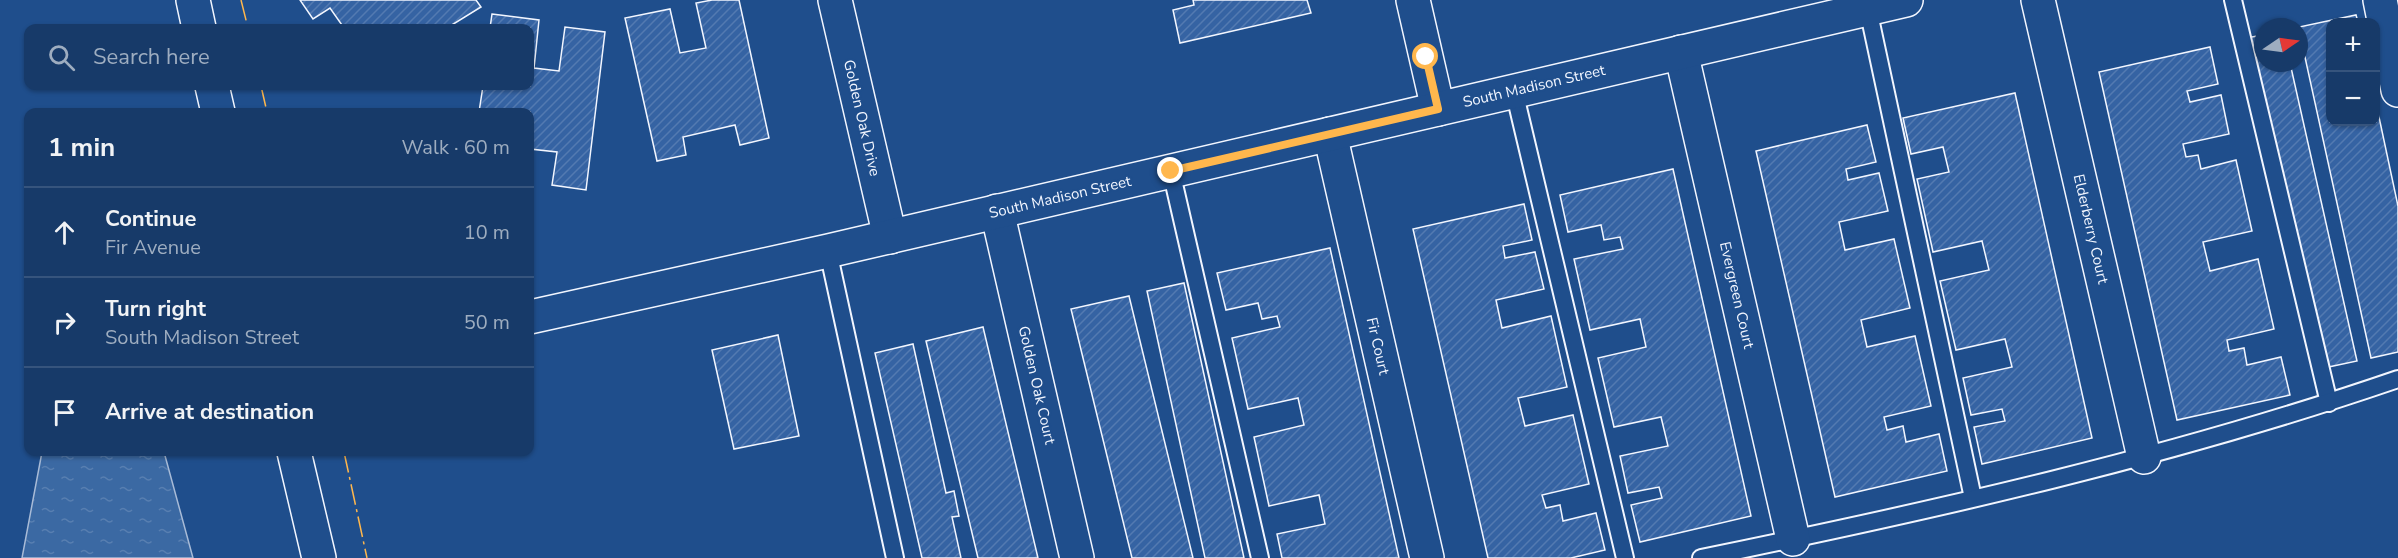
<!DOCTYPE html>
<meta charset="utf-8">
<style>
body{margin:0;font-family:"Nunito Sans",sans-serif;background:#244571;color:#f1f3f6}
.controls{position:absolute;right:18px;top:18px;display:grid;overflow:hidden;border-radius:12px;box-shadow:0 2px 4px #0004}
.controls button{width:54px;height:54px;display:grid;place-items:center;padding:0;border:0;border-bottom:2px solid #36547d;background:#173a69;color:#f1f3f6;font:30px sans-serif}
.compass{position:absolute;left:2254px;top:18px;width:54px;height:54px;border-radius:50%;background:#173a69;box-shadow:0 2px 4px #0004;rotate:77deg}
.stop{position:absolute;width:18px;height:18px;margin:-14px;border:4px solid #ffb74d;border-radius:50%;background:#fff}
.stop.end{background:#ffb74d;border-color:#fff;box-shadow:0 2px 6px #0008}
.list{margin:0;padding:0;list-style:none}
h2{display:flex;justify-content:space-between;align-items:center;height:78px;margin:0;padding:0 24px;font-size:26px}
h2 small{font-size:20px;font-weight:400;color:#9eadc0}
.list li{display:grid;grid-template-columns:39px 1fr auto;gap:18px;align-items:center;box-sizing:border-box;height:90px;padding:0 24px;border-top:2px solid #36547d}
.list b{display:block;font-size:22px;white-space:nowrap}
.list p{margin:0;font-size:20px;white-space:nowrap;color:#9eadc0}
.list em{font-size:20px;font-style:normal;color:#9eadc0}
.icon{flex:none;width:33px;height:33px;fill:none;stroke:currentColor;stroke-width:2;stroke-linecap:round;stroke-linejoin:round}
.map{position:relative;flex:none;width:2398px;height:558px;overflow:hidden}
.search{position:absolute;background:#173a69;box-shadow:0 2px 4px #0004;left:24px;top:24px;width:510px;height:66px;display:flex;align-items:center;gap:15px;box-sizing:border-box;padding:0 21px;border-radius:12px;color:#9eadc0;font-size:22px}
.panel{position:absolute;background:#173a69;box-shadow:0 2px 4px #0004;left:24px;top:108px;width:510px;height:348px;border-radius:12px}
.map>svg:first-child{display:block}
</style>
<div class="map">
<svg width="2398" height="558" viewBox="0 0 2398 558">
<defs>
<pattern id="water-ripples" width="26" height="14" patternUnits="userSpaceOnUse" patternTransform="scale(1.5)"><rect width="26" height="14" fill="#3b69a3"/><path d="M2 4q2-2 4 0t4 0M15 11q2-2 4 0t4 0" fill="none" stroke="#587fb1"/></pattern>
<pattern id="building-hatch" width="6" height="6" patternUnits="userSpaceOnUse" patternTransform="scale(1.5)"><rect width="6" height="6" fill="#3563a3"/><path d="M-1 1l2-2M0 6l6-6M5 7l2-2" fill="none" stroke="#537ab1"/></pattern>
</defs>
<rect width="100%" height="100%" fill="#1f4e8c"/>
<path fill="url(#water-ripples)" stroke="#a8bbd7" stroke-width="1.5" d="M42,452H164L193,558H22Z"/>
<g fill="url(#building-hatch)" stroke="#f2f6ff" stroke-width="1.5">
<path d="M300,0H476L481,7L447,28H344L330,8L313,19Z"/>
<path d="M712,0H739L769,138L740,145L735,125L683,137L686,155L657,161L625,18L670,9L680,53L706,48L696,3Z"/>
<path d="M1193,0H1307L1311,13L1180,43L1173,10L1194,5Z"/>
<path d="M492,14L539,20L534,68L559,71L565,27L605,32L586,190L552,185L557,152L530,149V112H479L483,86H530V28H490Z"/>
<path d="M2356,15L2358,22H2330V122H2376V103L2398,206V352L2371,358L2299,30V27Z"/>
<path d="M2263,35V63H2290L2357,361L2319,369L2246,38Z"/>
<path d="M2210,47L2218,84L2187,91L2190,102L2221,95L2229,134L2183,144L2186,157L2198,155L2201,169L2236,160L2252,231L2203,242L2210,271L2258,259L2274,329L2227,340L2229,351L2244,348L2247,365L2281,357L2290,395L2177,420L2099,72Z"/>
<path d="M2015,93L2092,438L1982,464L1974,427L2005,421L2002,409L1971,415L1963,378L2012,367L2005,339L1956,350L1940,281L1989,270L1982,241L1933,252L1917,179L1949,172L1943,147L1911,154L1903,118Z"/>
<path d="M1867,125L1876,162L1846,169L1848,180L1879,173L1888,211L1839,222L1845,250L1894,239L1910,308L1861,320L1867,347L1915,336L1931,406L1884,417L1887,430L1903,426L1906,442L1939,434L1947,471L1835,497L1756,151Z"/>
<path d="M1673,169L1751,516L1640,542L1631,505L1662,498L1659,487L1628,493L1620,456L1668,446L1661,417L1614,427L1598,358L1646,347L1640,319L1590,330L1574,259L1623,249L1620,237L1604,240L1601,225L1568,232L1560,195Z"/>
<path d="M1524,204L1532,240L1503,246L1505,258L1535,252L1544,289L1496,300L1502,328L1551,316L1567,387L1518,398L1525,426L1573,415L1589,484L1542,495L1546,508L1560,505L1563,521L1596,513L1605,550L1571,558H1488L1413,229Z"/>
<path d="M1330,248L1399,558H1282L1277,534L1325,524L1319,495L1269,506L1254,437L1304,425L1298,398L1248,409L1232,338L1280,327L1277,316L1262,319L1258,303L1226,310L1217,273Z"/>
<path d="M1184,283L1244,558H1205L1147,291Z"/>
<path d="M1129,296L1193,558H1132L1071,309Z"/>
<path d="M983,327L1038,558H978L926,341Z"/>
<path d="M778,335L799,436L734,449L712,350Z"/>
<path d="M913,344L946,493L954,491L959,516L952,517L961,558H922L875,353Z"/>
</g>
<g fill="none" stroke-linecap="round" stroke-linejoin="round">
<defs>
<g id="lane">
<path d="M2233,0L2329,403"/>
<path d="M1868,9L1973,498"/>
<path d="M1514,91L1625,558"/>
<path d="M1171,171L1260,558"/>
<path d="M828,251L895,558"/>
<path d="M1701,558C1936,510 2171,457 2398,379"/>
</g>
<g id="street">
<path d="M835,0L890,237"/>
<path d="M1413,0L1438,109"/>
<path d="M2038,0L2144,457"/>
<path d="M2380,0L2398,90"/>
<path d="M1681,52L1793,539"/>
<path d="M1330,134L1427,558"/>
<path d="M997,211L1077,558"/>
<path d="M530,317L828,251L1906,0"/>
</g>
<g id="secondary">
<path d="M193,0L199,28"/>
<path d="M212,86L218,112"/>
<path d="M294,452L319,558"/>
</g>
</defs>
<use href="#lane" stroke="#f2f6ff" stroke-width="20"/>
<use href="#street" stroke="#f2f6ff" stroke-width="36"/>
<use href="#secondary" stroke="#f2f6ff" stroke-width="36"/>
<use href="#lane" stroke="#1f4e8c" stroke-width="16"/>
<use href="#street" stroke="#1f4e8c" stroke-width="33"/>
<use href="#secondary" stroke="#1f4e8c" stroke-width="33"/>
<g stroke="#ffb74d" stroke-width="1.5" stroke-dasharray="21 4.5 3 4.5" stroke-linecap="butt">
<path d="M241,0L248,28"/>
<path d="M261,86L267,112"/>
<path d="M344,452L367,558"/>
</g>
</g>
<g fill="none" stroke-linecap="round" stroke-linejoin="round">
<path stroke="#ffb74d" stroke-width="8" d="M1171,171L1438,109L1426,57"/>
</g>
<g text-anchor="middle" stroke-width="4.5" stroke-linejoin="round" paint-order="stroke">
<g font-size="15" fill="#f2f6ff" stroke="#1f4e8c">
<text transform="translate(1534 86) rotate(-13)" y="5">South Madison Street</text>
<text transform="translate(862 118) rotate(77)" y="5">Golden Oak Drive</text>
<text transform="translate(1060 197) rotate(-13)" y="5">South Madison Street</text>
<text transform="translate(2091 229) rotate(77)" y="5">Elderberry Court</text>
<text transform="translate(1737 295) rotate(77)" y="5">Evergreen Court</text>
<text transform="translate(1378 346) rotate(77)" y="5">Fir Court</text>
<text transform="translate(1037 385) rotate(77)" y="5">Golden Oak Court</text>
</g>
</g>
</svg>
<div class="controls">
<button>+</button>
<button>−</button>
</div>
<svg class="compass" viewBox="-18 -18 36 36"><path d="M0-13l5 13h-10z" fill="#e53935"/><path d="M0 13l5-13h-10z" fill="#9eadc0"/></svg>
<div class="stop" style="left:1426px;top:57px"></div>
<div class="stop end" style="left:1171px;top:171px"></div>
<div class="search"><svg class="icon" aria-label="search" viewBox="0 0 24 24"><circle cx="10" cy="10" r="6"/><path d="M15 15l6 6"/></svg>Search here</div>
<section class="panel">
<h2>1 min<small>Walk · 60 m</small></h2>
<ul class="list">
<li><svg class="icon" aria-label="ahead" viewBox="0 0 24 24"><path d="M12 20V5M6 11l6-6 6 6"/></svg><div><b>Continue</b><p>Fir Avenue</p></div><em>10 m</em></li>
<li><svg class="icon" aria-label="right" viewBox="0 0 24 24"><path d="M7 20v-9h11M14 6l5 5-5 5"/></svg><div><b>Turn right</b><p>South Madison Street</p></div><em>50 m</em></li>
<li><svg class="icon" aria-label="arrive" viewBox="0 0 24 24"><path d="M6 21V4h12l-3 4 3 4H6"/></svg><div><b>Arrive at destination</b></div></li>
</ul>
</section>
</div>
